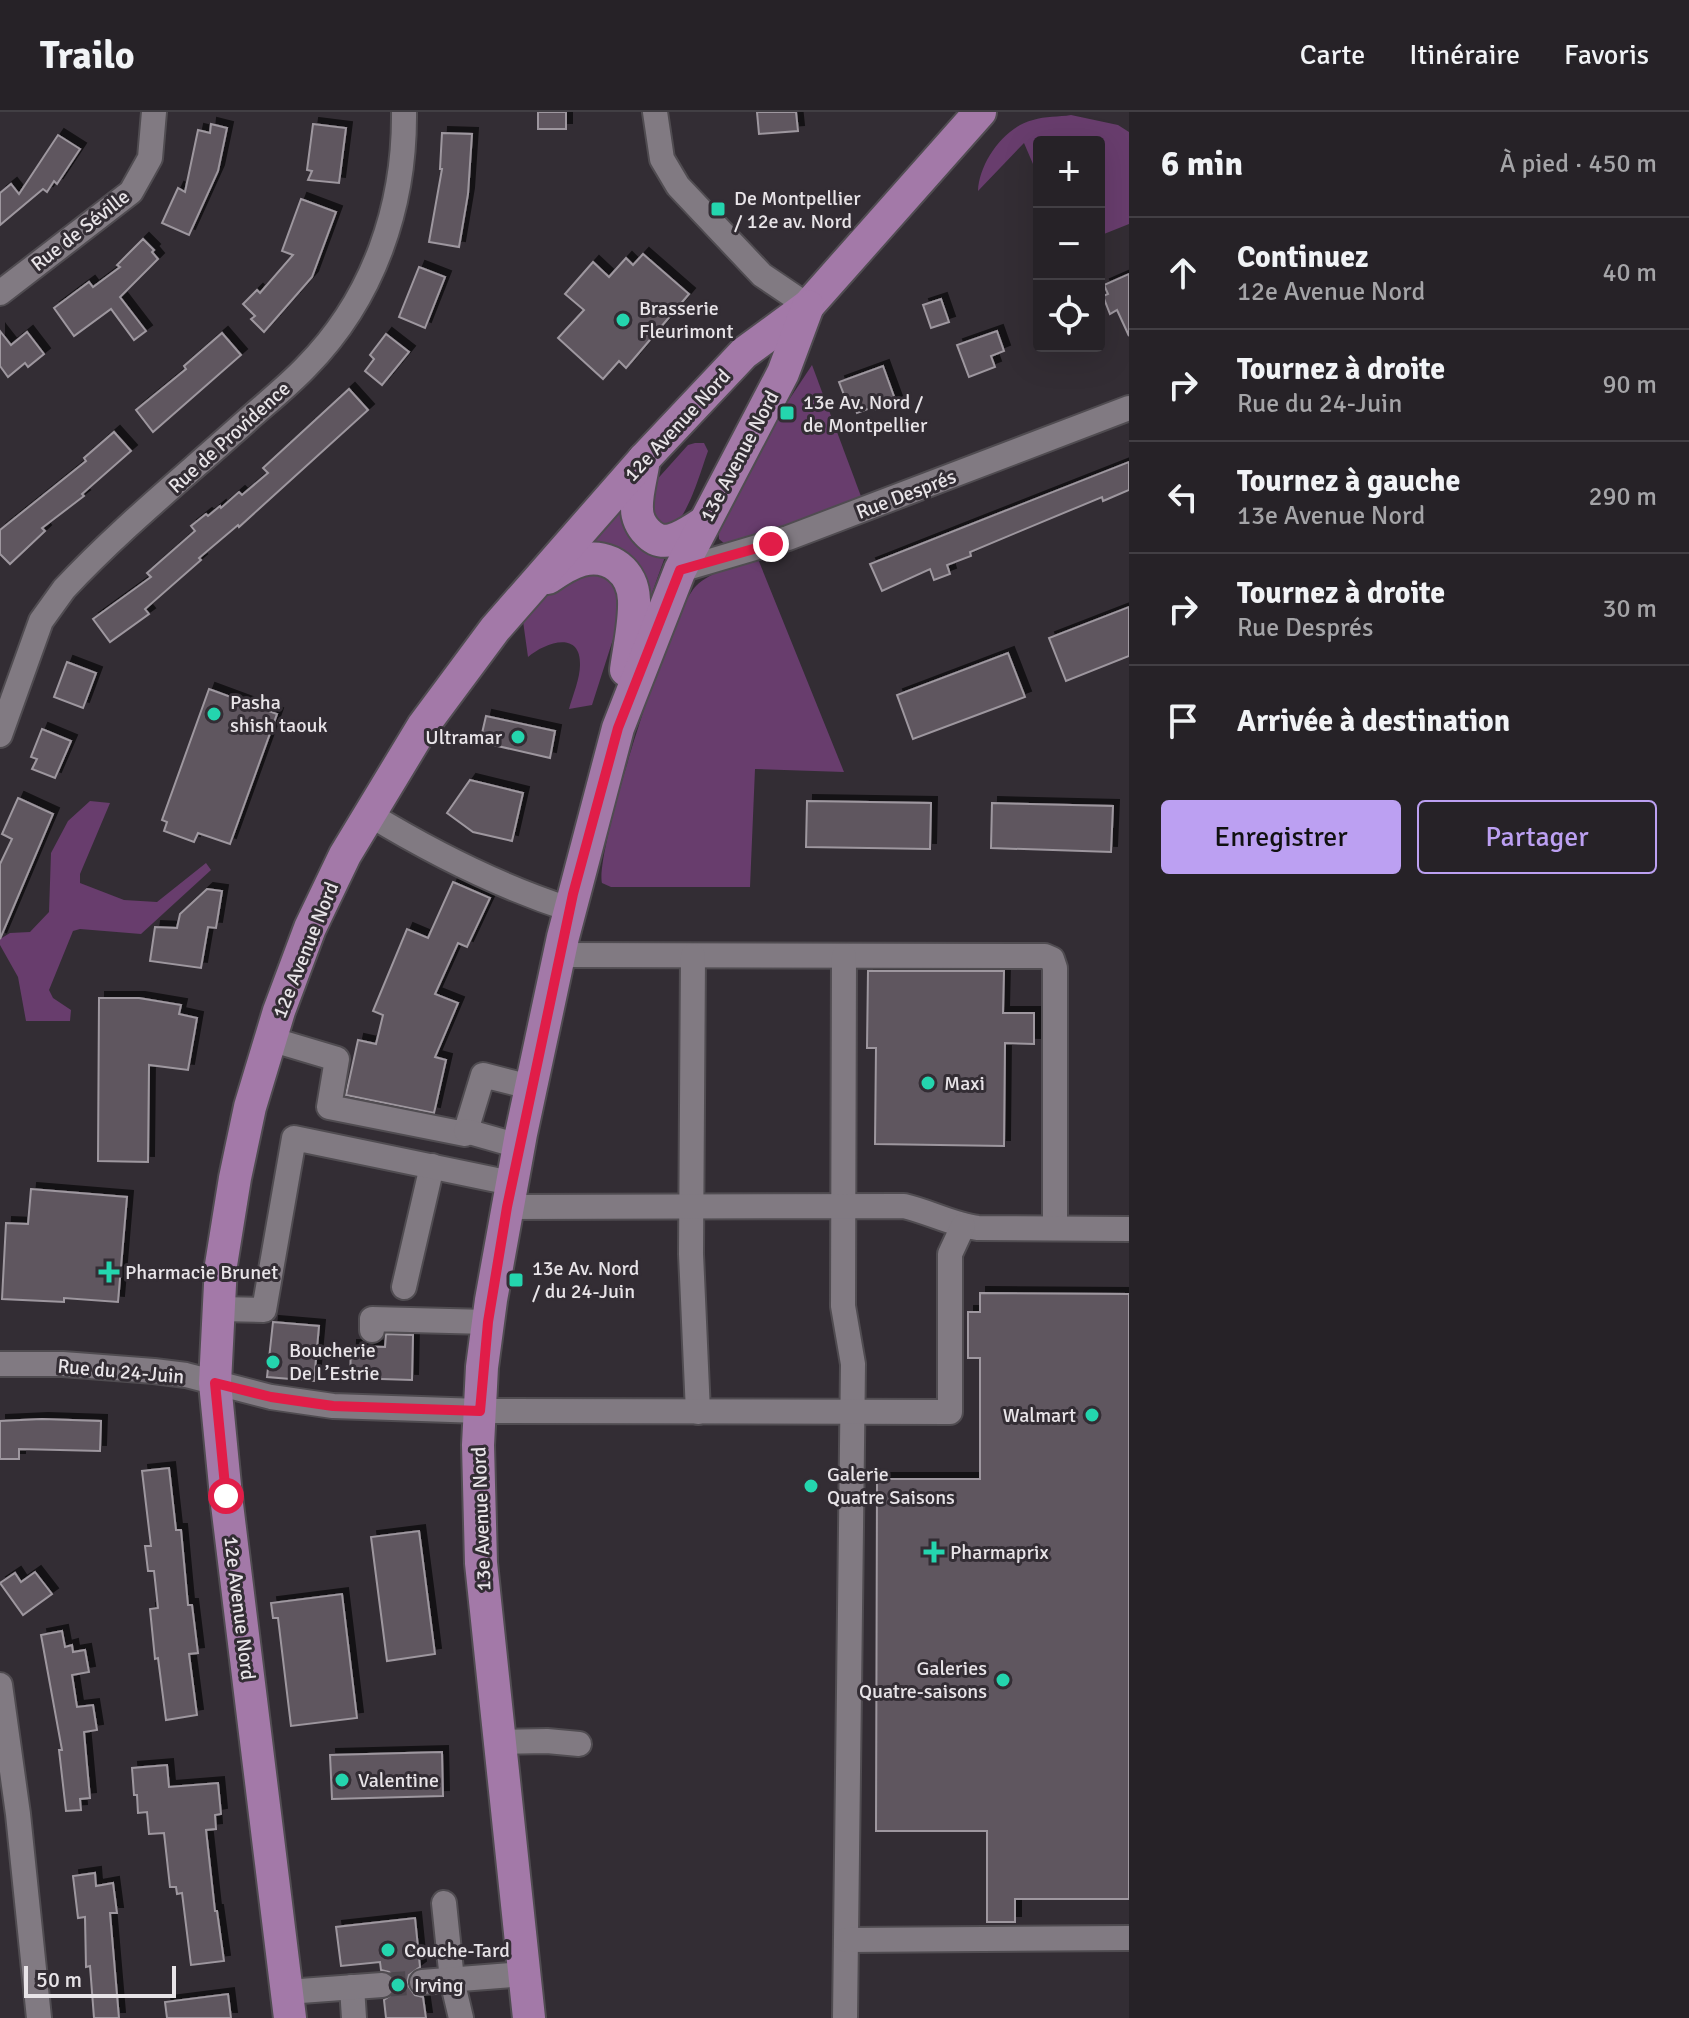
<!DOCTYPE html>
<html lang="fr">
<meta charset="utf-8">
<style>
body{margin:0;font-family:Signika,sans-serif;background:#322f33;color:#f1f3f6}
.controls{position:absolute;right:24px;top:24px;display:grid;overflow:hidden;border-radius:8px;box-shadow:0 8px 32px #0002}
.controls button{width:72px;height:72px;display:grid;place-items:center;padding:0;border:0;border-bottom:2px solid #423f44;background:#262227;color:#f1f3f6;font:40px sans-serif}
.scale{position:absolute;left:24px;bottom:20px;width:152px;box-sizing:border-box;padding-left:8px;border:4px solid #e8e4e8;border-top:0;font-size:22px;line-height:28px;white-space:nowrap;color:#e8e4e8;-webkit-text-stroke:6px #332d34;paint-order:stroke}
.stop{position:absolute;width:24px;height:24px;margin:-18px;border:6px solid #e11d48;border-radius:50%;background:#fff}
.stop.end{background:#e11d48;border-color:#fff;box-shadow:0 2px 8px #0008}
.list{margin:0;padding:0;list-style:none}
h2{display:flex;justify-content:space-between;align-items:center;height:104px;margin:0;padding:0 32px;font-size:34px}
h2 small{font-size:26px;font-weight:400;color:#a4a4a7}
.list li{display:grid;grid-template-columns:52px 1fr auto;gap:24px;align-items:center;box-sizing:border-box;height:112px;padding:0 32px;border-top:2px solid #423f44}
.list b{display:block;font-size:30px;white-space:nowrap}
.list p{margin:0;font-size:26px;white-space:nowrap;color:#a4a4a7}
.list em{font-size:26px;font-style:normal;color:#a4a4a7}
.actions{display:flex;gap:16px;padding:24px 32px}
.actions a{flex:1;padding:18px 0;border:2px solid #bca0f2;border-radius:8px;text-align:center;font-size:28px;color:#bca0f2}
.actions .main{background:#bca0f2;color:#111}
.icon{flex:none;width:44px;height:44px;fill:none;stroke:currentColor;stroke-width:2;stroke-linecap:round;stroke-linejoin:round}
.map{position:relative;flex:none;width:1129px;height:1906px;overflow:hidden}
header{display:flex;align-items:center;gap:48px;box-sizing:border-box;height:112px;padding:0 40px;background:#262227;border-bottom:2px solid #423f44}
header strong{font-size:38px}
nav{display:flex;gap:44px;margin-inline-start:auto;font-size:28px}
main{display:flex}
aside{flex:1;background:#262227}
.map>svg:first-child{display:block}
</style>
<header>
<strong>Trailo</strong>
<nav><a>Carte</a><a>Itinéraire</a><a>Favoris</a></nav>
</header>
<main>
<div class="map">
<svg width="1129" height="1906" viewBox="0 0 1129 1906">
<defs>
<filter id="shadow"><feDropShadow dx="6" dy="-6" stdDeviation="0" flood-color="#0009"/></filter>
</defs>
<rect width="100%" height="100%" fill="#332d34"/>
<g fill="#683d6d">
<path d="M1071,3L1118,13L1129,20V112L1099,124V30H1039V66L1024,31L978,79C979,51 1004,15 1033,8C1045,4 1059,5 1071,3Z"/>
<path d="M812,253L862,387L750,427L725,432L719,427L718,415L773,312Z"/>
<path d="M695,331H704L708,339C702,355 689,402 675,411C667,416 658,412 649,410L644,382L688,333Z"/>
<path d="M628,387L666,442L643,506L583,434Z"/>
<path d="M758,447L844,660L755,657L750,775H611L602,771C594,741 672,497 696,474C711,459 739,453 758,447Z"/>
<path d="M570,462L614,463L623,496L592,593L569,597C573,583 580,566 580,553C581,517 544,531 528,545L523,509L556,472Z"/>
<path d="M90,689L110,691L80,762V771L124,788L157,790L206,751L211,758L141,822L80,817L73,819L49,878L53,886L71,898L70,909H26L18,865L0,833V827L10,821L30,820L49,800L51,741L68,709Z"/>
</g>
<g fill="#5e575f" stroke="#9e979f" stroke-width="2" filter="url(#shadow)">
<rect x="538" y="0" width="28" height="17"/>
<path d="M757,0H796L798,19L759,22Z"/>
<path d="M211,12L227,16L218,59L189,123L162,111L178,76L185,80L198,18L210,21Z"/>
<path d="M313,12L346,16L339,71L308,68L312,59L307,58Z"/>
<path d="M442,21L472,22L468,82L459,135L429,130L442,57H440Z"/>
<path d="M58,23L80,37L57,72L54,69L47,80L43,77L0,113V81L11,72L19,82Z"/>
<path d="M301,87L336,100L312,165L264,220L251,207L255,204L243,192L257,178L260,181L293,143L282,139Z"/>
<path d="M143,127L154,138L152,140L158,147L120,185L146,219L134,228L111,197L74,224L54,196L89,170L93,175L120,155L117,153Z"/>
<path d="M643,142L689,182L626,256L619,249L603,267L558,226L584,198L565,182L593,150L609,165L626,146L633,153Z"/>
<path d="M419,155L445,165L425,216L399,205Z"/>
<path d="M1129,162V224L1117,198L1110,202L1103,184L1108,182L1104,173Z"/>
<path d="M941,187L949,210L931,216L923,193Z"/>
<path d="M0,219L11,233L27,220L44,242L28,255L25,251L8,265L0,254Z"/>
<path d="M997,219L1004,239L991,244L995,255L969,265L957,233Z"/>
<path d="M222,221L241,243L153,320L136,298L186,257L184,254Z"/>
<path d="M386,222L409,240L382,273L365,259L374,247L370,243Z"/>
<path d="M883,254L896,290L874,298L873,295L857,301L852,286L846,288L839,270Z"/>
<path d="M349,277L368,298L239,415L238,413L199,446L201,448L145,497L149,502L110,530L93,507L151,465L147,461L195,419L191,414L206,402L208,404L220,394L221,396L239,380L242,383L268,361L263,356Z"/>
<path d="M114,320L131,339L82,382L84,384L42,416L45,419L10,452L0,442V418L86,349L84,346Z"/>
<path d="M1129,350V378L1103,389L1102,385L970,440L971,444L947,453L950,462L934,468L930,457L882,479L870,452Z"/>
<path d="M1129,495V544L1066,569L1049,526Z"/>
<path d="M1008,541L1025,585L913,627L897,583Z"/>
<path d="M67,550L96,561L83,596L54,585Z"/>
<path d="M209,577L277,602L230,732L198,721L194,730L164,719L167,710L162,708Z"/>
<path d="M486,604L555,619L550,646L480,630Z"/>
<path d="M42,617L71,629L55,666L32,657L37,647L31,645Z"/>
<path d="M470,668L523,681L512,729L473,720L447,701Z"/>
<path d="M18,686L53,702L0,827V752L12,727L2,722Z"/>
<path d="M807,689L931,691L930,737L806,735Z"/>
<path d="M992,691L1113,694L1111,740L991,736Z"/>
<path d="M453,770L490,786L467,835L458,831L435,882L458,891L435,945L446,948L434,1001L346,983L358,928L376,932L383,903L373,899L407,817L428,826Z"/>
<path d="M207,777L222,779L216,816L208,815L201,856L150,849L155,815L177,816L180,802Z"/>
<path d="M868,859H1004L1003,901H1034V932L1005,931L1004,1034L875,1032L876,936H867Z"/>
<path d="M99,886H139L181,893L179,902L197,906L188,958L149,953L148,1050L98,1049Z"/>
<path d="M31,1077L127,1085L118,1190L64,1186V1190L2,1187L6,1111L28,1112Z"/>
<path d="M980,1181L1129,1182V1787H1015V1810H987V1719H876L877,1367H980V1246H968V1200H980Z"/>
<path d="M273,1210L319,1214L314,1269L267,1265Z"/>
<path d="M386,1222L413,1223L412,1268L350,1266L351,1234L385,1235Z"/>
<path d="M42,1307L101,1309L100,1339L19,1337V1347H0V1309Z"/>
<path d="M169,1356L176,1418H181L188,1493H192L198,1541L189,1542L197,1603L166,1608L158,1546L155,1547L150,1497L158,1496L154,1459H148L145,1434H151L142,1359Z"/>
<path d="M419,1419L435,1542L387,1549L371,1425Z"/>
<path d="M35,1460L52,1482L23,1503L0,1471L15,1461L21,1470Z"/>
<path d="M342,1482L357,1606L291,1614L278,1506H273L271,1491Z"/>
<path d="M62,1519L65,1535L72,1533L73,1540L85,1538L89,1560L72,1563L77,1595L93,1593L97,1618L84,1620L90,1686L80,1687L81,1698L66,1699L59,1638H62L41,1523Z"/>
<path d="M442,1640L443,1684L332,1687L330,1643Z"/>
<path d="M167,1653L169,1675L218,1671L221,1702L215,1703L216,1717L206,1718L215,1799H217L224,1849L191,1853L182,1781L177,1782L176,1775H170L164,1721L149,1722L147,1700L138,1701L137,1683H134L132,1656Z"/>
<path d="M95,1761L96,1774L113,1771L117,1801H110L119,1906H94L90,1854L86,1855L85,1805L78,1806L73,1764Z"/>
<path d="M415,1806L420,1855L409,1863L407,1872L415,1883L423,1885L426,1906H386L384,1888L395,1880L397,1873L395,1865L389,1860L381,1858L380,1850L341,1854L336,1815Z"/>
<path d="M228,1882L231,1906H167L165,1890Z"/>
</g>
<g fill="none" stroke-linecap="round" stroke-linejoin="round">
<path stroke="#4e484f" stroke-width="24" stroke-dasharray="24 12" stroke-linecap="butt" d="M382,1873L422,1870"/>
<defs>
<g id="minor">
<path d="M655,0L662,47L678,74L762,163L808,194"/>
<path d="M0,181L131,80L150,46L154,0"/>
<path d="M680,458L788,426L1129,296"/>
<path d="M0,623L41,509L64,477C119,418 183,366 243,312C264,293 287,275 306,255C374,186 405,94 404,0"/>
<path d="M369,702C433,741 498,774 569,797"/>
<path d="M560,843L1045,844L1052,847L1055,856V1115"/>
<path d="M693,844L691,1142L698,1300"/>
<path d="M844,844L843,1194L853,1252L845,1906"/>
<path d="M270,927L337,947L329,995L465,1022L483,963L530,975"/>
<path d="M466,1019L519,1034"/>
<path d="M507,1095L904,1094C930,1100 953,1113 978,1116L1129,1117"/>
<path d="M404,1175L432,1054"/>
<path d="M218,1197L264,1198L294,1026L511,1071"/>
<path d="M372,1218V1207L488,1210"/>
<path d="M0,1252H63L154,1259L186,1263L271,1285L333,1294L480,1299L950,1300V1142L963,1114"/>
<path d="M0,1573L18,1702L39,1906"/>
<path d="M499,1630L547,1629L579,1632"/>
<path d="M444,1791L452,1868L461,1906"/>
<path d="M846,1828L1129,1826"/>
<path d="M422,1870L524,1862"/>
<path d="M352,1875L354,1906"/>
<path d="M287,1880L382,1873"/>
</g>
<g id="major">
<path d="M644,347C642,363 636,382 637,397C637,405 641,414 647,420C664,439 684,423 702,412"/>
<path d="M548,466C558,459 570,451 582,448C610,441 633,460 634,488C635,511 629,535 626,558"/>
<path d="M290,1906L226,1384L215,1271L221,1153L235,1066L250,995L279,899L310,816L345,743L423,614L495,517L644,347L744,241L808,194L980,0"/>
<path d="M529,1906L481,1451L478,1333L482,1255L491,1188L521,1022L563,825L618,616L680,458L783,261L808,194"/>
</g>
</defs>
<use href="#minor" stroke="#504c51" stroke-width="28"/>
<use href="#major" stroke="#504c51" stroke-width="36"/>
<use href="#minor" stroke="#817a82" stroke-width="24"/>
<use href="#major" stroke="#a379a8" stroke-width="32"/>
</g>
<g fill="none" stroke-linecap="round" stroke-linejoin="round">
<path stroke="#e11d48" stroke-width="10" d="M226,1384L215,1271L271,1285L333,1294L480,1299L488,1210L507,1095L573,782L618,616L680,458L771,432"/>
</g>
<g fill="#24d5ae" stroke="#332d34" stroke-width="3">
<rect x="710" y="89" width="16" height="16" rx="4"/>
<circle cx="623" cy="208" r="8"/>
<rect x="779" y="293" width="16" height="16" rx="4"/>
<circle cx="214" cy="602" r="8"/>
<circle cx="518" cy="625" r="8"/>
<circle cx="928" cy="971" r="8"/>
<path d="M105 1148h8v8h8v8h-8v8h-8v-8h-8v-8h8z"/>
<rect x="508" y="1160" width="16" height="16" rx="4"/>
<circle cx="273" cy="1250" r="8"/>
<circle cx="1092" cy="1303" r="8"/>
<circle cx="811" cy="1374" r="8"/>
<path d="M930 1428h8v8h8v8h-8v8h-8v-8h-8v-8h8z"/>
<circle cx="1003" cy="1568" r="8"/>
<circle cx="342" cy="1668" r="8"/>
<circle cx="388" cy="1838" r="8"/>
<circle cx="398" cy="1873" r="8"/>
</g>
<g text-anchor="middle" stroke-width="6" stroke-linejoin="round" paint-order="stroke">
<g font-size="20" fill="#e8e4e8" stroke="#332d34" text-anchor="start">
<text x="734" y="93">De Montpellier<tspan x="734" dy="23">/ 12e av. Nord</tspan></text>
<text x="639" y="203">Brasserie<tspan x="639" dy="23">Fleurimont</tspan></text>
<text x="803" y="297">13e Av. Nord /<tspan x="803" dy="23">de Montpellier</tspan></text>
<text x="230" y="597">Pasha<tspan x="230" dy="23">shish taouk</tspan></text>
<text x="502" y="632" text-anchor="end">Ultramar</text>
<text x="944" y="978">Maxi</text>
<text x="532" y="1163">13e Av. Nord<tspan x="532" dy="23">/ du 24-Juin</tspan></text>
<text x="125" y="1167">Pharmacie Brunet</text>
<text x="289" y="1245">Boucherie<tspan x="289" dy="23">De L’Estrie</tspan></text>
<text x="1076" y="1310" text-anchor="end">Walmart</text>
<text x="827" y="1369">Galerie<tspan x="827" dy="23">Quatre Saisons</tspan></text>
<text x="950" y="1447">Pharmaprix</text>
<text x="987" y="1563" text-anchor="end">Galeries<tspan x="987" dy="23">Quatre-saisons</tspan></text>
<text x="358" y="1675">Valentine</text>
<text x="404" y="1845">Couche-Tard</text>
<text x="414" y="1880">Irving</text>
</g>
<g font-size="20" fill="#e8e4e8" stroke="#332d34">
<text transform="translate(80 118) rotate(-38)" y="7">Rue de Séville</text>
<text transform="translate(677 313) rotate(-47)" y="7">12e Avenue Nord</text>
<text transform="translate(229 325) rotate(-42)" y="7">Rue de Providence</text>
<text transform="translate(739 344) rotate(-62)" y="7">13e Avenue Nord</text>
<text transform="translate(906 382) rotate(-21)" y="7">Rue Després</text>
<text transform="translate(305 838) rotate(-68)" y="7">12e Avenue Nord</text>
<text transform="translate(121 1259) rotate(5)" y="7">Rue du 24-Juin</text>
<text transform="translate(481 1407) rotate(-92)" y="7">13e Avenue Nord</text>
<text transform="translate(240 1496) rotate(83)" y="7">12e Avenue Nord</text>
</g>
</g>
</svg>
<div class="controls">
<button>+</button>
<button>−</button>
<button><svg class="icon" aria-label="locate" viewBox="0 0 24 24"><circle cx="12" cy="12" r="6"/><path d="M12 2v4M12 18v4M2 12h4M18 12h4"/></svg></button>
</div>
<div class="scale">50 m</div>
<div class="stop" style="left:226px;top:1384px"></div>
<div class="stop end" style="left:771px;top:432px"></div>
</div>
<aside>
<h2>6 min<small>À pied · 450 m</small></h2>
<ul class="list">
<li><svg class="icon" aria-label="ahead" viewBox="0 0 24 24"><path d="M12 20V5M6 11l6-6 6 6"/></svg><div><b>Continuez</b><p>12e Avenue Nord</p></div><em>40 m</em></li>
<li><svg class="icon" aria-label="right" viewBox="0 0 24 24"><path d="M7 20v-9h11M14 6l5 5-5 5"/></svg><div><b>Tournez à droite</b><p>Rue du 24-Juin</p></div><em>90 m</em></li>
<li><svg class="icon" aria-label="left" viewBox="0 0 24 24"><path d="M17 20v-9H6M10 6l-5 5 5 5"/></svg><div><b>Tournez à gauche</b><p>13e Avenue Nord</p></div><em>290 m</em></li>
<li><svg class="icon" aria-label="right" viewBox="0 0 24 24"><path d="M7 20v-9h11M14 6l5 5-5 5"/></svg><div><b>Tournez à droite</b><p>Rue Després</p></div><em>30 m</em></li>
<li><svg class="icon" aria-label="arrive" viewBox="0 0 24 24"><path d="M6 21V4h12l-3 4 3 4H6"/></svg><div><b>Arrivée à destination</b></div></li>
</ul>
<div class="actions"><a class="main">Enregistrer</a><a>Partager</a></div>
</aside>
</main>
